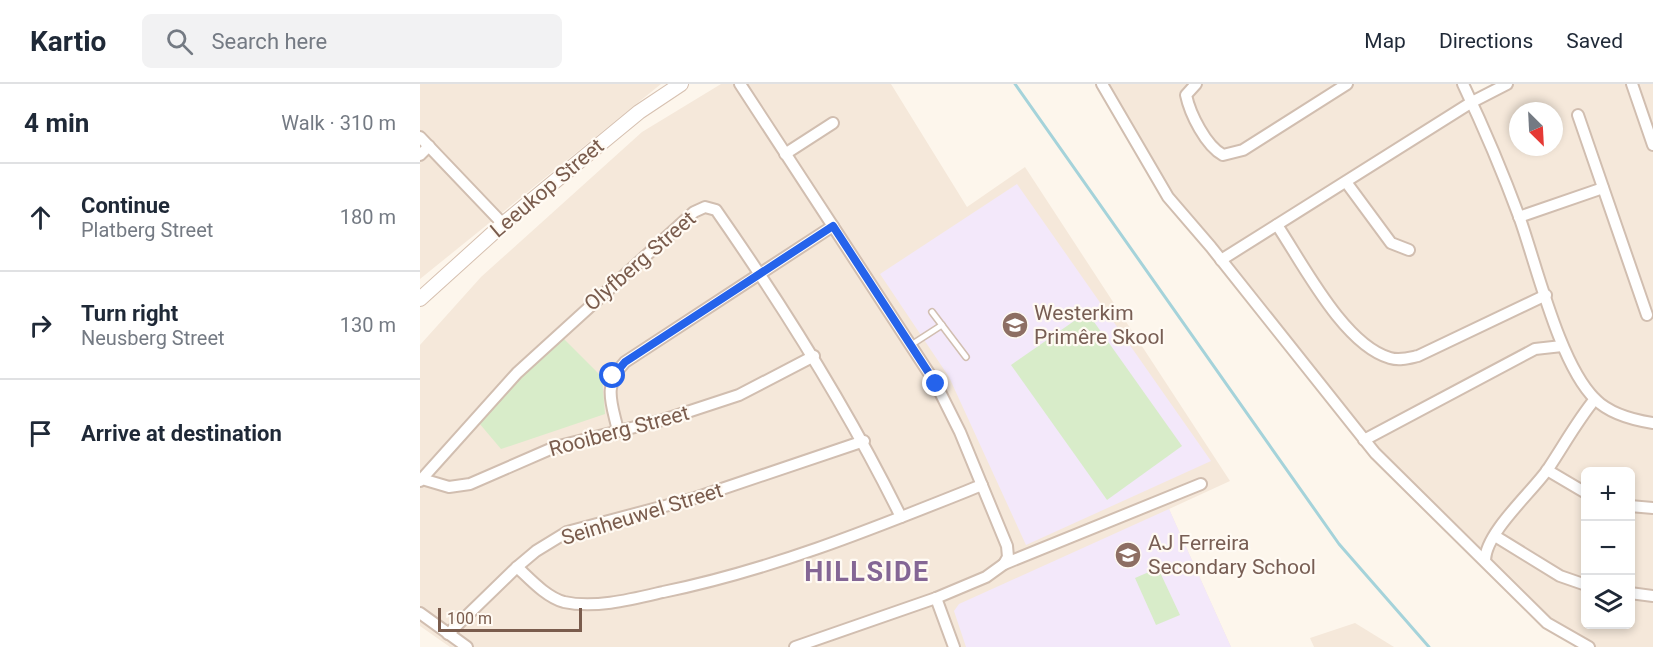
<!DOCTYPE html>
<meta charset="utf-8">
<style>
body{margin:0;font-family:Roboto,sans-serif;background:#f2f2f3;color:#1f2937}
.controls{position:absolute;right:18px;bottom:18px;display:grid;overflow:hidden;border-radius:9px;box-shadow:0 3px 9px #0003}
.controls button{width:54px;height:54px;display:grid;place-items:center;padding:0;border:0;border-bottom:2px solid #e0e1e3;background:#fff;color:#1f2937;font:30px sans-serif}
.compass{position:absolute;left:1089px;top:18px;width:54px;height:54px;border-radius:50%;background:#fff;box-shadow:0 3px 9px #0003;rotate:156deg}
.scale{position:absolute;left:18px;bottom:15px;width:144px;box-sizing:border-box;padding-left:6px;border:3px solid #7a5c4d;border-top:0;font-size:16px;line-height:21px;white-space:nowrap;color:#7a5c4d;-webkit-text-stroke:4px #fffaf3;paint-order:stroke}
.stop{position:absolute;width:18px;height:18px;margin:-14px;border:4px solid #2563eb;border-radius:50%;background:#fff}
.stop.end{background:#2563eb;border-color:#fff;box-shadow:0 2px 6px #0008}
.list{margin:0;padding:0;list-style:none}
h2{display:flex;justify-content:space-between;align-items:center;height:78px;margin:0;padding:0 24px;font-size:26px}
h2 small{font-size:20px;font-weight:400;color:#747a83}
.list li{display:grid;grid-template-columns:39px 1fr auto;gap:18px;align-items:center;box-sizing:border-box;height:108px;padding:0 24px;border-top:2px solid #e0e1e3}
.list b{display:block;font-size:22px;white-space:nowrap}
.list p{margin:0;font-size:20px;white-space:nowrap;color:#747a83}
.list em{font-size:20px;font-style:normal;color:#747a83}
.icon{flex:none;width:33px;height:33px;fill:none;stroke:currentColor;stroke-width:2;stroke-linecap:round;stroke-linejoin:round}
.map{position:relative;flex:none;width:1233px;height:563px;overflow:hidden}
header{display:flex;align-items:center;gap:36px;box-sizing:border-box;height:84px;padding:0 30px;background:#fff;border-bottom:2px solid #e0e1e3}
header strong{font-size:28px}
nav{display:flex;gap:33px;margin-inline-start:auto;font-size:21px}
.search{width:420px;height:54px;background:#f2f2f3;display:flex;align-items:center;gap:15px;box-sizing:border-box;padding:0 21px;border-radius:9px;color:#747a83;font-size:22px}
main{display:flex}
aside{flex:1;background:#fff}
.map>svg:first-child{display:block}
</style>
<header>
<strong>Kartio</strong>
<div class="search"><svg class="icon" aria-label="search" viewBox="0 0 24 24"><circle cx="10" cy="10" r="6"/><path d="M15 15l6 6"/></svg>Search here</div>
<nav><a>Map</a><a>Directions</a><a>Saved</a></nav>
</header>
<main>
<aside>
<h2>4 min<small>Walk · 310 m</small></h2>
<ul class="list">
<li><svg class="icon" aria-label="ahead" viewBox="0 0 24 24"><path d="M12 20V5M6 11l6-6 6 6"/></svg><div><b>Continue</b><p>Platberg Street</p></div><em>180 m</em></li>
<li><svg class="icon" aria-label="right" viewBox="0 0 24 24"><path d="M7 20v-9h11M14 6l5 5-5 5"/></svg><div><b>Turn right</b><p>Neusberg Street</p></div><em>130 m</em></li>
<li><svg class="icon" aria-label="arrive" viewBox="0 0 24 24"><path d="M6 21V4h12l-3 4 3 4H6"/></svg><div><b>Arrive at destination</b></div></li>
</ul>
</aside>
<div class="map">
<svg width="1233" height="563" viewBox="0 0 1233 563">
<rect width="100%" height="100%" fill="#fdf6ec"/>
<g fill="#f5e8da" fill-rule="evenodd">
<path d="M0,0H241L0,195Z"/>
<path d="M301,0H471L547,123L605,83L810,397L749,425L811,563H30L0,542V261L61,193L222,48Z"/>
<path d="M682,0H1043L1052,18L1087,0H1233V563H1169L1142,548L984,396L764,134ZM1098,27H1134V63H1098ZM1166,388H1210V540H1166Z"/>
<path d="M935,539L974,563H894L890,554Z"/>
</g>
<g fill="#f3e8fa">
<path d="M597,100L791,377L606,461L529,293L460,190Z"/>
<path d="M749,425L811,563H546L534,527L539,520Z"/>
</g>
<g fill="#d8ecc9">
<path d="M667,228L762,362L687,416L591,281Z"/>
<path d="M141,252L182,293L185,330L81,365L59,339Z"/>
<path d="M738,484L760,531L736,541L715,494Z"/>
</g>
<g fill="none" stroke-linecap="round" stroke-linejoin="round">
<path stroke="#a5d3da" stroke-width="3" d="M595,0L919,460L1009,563"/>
<defs>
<g id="lane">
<path d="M512,228L546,273"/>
<path d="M491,261L522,241"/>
</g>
<g id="street">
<path d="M320,0L516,300L540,348L587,462L588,473L584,480"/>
<path d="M682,0L748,113L791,163L955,369L1127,539L1169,563"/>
<path d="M776,0L766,11C770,30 786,62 803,71L823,66L927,0"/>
<path d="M1043,0C1064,44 1083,89 1100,135C1117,183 1140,281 1175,315C1190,330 1213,336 1233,339"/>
<path d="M1212,0L1233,61"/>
<path d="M1158,31L1227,231"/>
<path d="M0,53L83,140"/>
<path d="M365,70L413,39"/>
<path d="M0,71L9,62"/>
<path d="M926,98L971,159L989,166"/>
<path d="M1099,133L1183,104"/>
<path d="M857,141C883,180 924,261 970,274C980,277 989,274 998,272L1126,211"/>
<path d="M801,176L1052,18L1087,0"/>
<path d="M198,347C192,319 182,302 205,278L413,142"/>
<path d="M944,356L1115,265L1142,262"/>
<path d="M1127,386L1166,409"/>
<path d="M2,395L29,403L50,400L135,363L243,336L319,311L394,272"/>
<path d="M0,397L97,289L274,128L285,123L296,126C365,225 428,325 481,433"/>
<path d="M1210,422L1233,424"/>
<path d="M1075,452L1140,492L1166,501"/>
<path d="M1065,476C1066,448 1112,408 1128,385C1144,361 1157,337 1175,315"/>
<path d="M97,483C110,495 126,513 144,518C175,525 213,515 243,508C355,485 457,443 562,401"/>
<path d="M1210,509L1233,512"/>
<path d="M516,514L534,563"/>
<path d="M0,529L47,563"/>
<path d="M28,550L97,483L116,467L147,448L275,414L444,357"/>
<path d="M375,563L516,514L566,493L584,480L781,400"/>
</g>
<path id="secondary" d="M0,215L83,140L219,28L261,0"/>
</defs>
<use href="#lane" stroke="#d1beb0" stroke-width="8"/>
<use href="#street" stroke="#d1beb0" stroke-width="14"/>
<use href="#secondary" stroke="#d6c0b0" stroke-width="16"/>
<use href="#lane" stroke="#fff" stroke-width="5"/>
<use href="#street" stroke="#fff" stroke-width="10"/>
<use href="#secondary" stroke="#fff" stroke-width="14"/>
</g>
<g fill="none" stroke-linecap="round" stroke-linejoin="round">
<path stroke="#2563eb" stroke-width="8" d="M193,292L205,278L413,142L516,300"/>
</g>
<defs>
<symbol id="school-disc" viewBox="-11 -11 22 22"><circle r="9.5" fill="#8d6e63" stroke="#fffaf3"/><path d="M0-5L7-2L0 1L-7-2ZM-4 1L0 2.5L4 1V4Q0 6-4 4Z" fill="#fff"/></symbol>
</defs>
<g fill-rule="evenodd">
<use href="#school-disc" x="580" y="226" width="30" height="30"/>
<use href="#school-disc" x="693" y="456" width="30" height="30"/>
</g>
<g text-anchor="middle" stroke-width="4.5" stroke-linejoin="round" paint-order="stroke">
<g font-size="21" fill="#7a5c4d" stroke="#fffaf3">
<text transform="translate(127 104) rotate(-40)" y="7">Leeukop Street</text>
<text transform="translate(220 177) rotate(-41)" y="7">Olyfberg Street</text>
<text transform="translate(199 347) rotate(-15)" y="7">Rooiberg Street</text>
<text transform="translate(222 430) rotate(-17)" y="7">Seinheuwel Street</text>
</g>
<g font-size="21" fill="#785e54" stroke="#fffaf3" text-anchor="start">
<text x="614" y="236">Westerkim<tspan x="614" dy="24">Primêre Skool</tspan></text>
<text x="728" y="466">AJ Ferreira<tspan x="728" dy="24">Secondary School</tspan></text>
</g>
<g font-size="27" font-weight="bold" letter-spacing="1.5" fill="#846695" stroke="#fffaf3">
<text x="447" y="497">HILLSIDE</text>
</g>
</g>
</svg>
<div class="controls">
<button>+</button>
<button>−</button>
<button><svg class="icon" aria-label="layers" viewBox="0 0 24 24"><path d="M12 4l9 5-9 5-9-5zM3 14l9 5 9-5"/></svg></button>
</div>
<svg class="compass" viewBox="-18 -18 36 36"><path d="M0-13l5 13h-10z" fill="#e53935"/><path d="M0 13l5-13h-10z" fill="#747a83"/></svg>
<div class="scale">100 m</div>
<div class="stop" style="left:193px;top:292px"></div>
<div class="stop end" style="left:516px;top:300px"></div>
</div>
</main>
